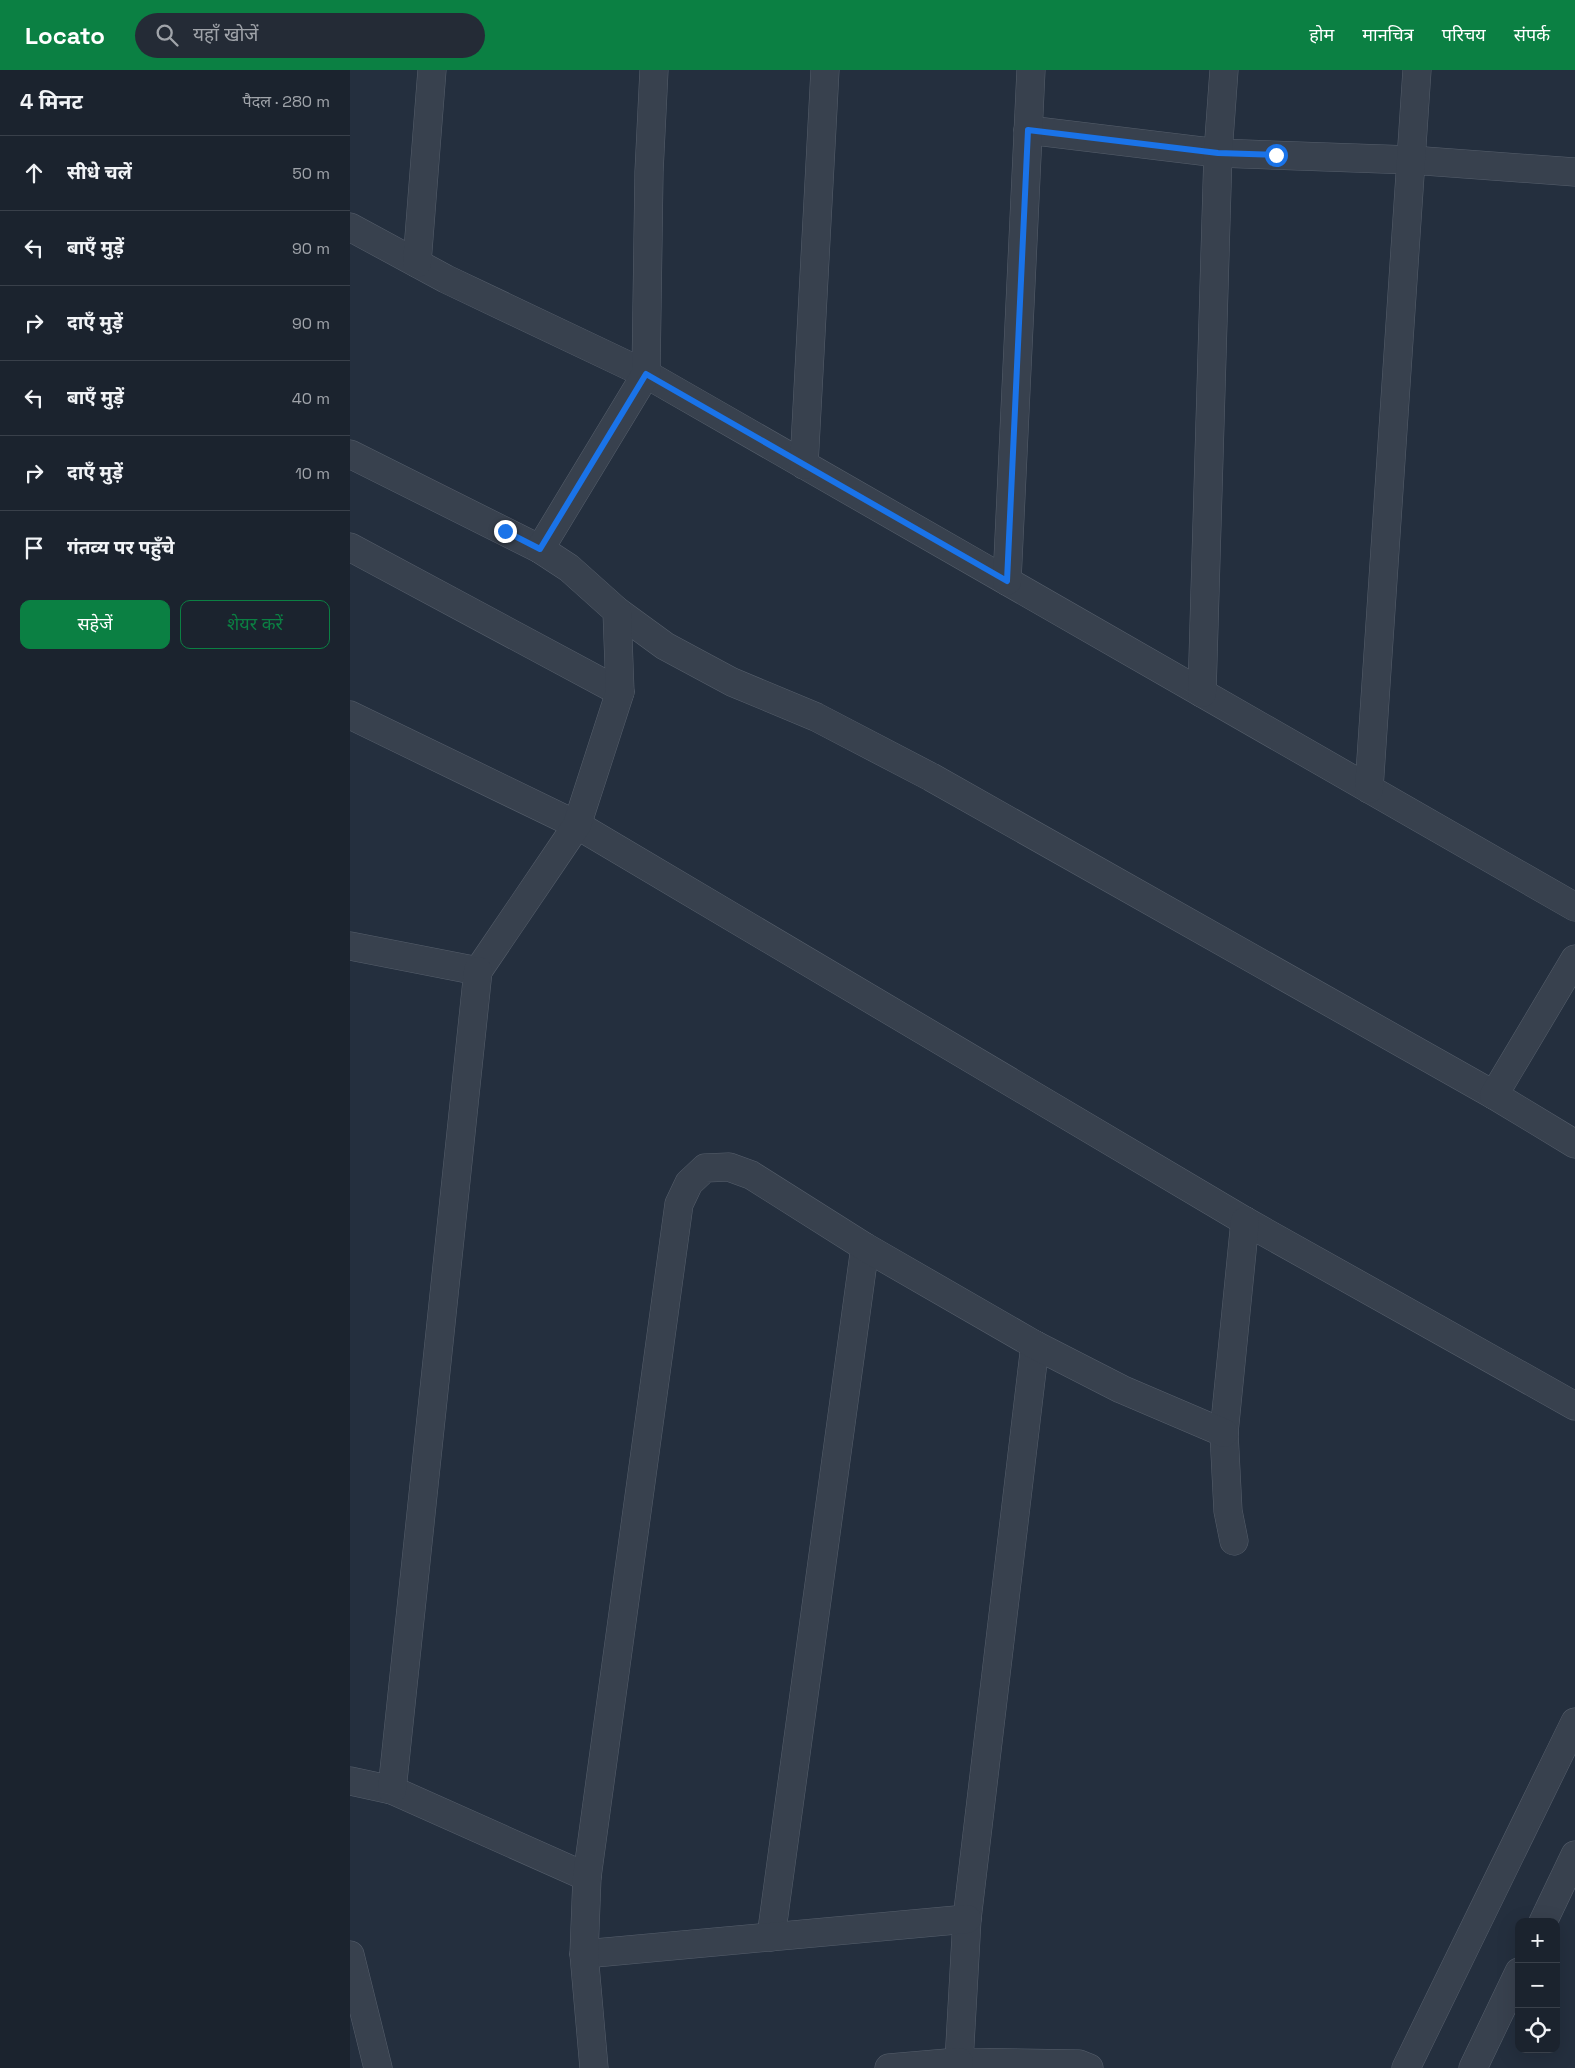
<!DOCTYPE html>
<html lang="hi">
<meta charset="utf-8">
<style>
body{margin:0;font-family:"Space Grotesk","Noto Sans Devanagari",sans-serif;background:#242b36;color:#f1f3f6}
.controls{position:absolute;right:15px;bottom:15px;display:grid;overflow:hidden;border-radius:10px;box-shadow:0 5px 20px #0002}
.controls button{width:45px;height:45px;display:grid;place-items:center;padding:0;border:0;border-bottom:1px solid #39404a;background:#1b232e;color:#f1f3f6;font:25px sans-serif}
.stop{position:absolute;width:15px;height:15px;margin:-11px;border:4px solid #1a73e8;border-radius:50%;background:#fff}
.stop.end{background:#1a73e8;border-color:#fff;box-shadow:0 1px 5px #0008}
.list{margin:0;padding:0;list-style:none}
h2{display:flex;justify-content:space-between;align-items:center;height:65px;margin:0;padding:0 20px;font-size:21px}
h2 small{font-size:16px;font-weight:400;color:#a0a4aa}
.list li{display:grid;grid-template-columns:32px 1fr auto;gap:15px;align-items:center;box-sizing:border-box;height:75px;padding:0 20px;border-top:1px solid #39404a}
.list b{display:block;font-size:19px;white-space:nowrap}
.list em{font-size:16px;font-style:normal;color:#a0a4aa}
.actions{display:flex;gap:10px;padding:15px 20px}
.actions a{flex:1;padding:11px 0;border:1px solid #0b8043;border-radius:10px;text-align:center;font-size:18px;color:#0b8043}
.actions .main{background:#0b8043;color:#fff}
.icon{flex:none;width:28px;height:28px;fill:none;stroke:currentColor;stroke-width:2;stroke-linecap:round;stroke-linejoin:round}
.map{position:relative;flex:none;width:1225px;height:1998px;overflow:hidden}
header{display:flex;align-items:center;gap:30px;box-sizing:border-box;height:70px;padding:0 25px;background:#0b8043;color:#fff}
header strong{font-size:24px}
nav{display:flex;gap:28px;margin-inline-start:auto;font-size:18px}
.search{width:350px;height:45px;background:#242b36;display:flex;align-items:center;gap:12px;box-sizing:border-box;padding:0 18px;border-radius:28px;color:#a0a4aa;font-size:19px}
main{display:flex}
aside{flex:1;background:#1b232e}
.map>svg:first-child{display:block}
</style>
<header>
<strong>Locato</strong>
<div class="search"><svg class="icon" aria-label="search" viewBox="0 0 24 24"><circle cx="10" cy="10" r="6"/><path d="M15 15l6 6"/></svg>यहाँ खोजें</div>
<nav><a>होम</a><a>मानचित्र</a><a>परिचय</a><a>संपर्क</a></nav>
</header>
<main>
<aside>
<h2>4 मिनट<small>पैदल · 280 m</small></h2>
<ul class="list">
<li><svg class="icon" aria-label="ahead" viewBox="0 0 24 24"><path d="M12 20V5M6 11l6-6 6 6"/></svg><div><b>सीधे चलें</b></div><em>50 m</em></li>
<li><svg class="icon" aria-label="left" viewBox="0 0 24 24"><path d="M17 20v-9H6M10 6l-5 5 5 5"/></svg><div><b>बाएँ मुड़ें</b></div><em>90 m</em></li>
<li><svg class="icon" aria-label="right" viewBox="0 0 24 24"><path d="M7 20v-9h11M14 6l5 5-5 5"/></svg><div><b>दाएँ मुड़ें</b></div><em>90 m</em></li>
<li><svg class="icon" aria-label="left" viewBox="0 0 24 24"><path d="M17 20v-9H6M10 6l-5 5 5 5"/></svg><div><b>बाएँ मुड़ें</b></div><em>40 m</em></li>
<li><svg class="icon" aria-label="right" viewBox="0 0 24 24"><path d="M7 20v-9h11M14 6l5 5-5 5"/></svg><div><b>दाएँ मुड़ें</b></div><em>10 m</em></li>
<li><svg class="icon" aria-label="arrive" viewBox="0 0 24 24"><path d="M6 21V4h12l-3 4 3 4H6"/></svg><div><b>गंतव्य पर पहुँचे</b></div></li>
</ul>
<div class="actions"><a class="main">सहेजें</a><a>शेयर करें</a></div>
</aside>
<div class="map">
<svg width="1225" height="1998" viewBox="0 0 1225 1998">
<rect width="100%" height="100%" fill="#242f3e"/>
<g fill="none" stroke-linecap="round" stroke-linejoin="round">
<defs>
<g id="minor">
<path d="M678,60L868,83L1061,90L1225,102"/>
<path d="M0,157L96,209L296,304L1225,837"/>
<path d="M67,193L82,0"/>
<path d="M0,384L190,479"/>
<path d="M454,395L475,0"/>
<path d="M0,477L270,622"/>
<path d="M657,511L681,0"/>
<path d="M267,541L315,576L382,612L466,647L581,707L1144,1025"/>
<path d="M852,623L868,83L874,0"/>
<path d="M0,645L227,755L895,1151L1225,1336"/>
<path d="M1019,719L1067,0"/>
<path d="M0,876L128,901L227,755L270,622L267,541L219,498L190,479L296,304L299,102L304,0"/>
<path d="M1225,889L1144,1025L1225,1074"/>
<path d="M685,1275L617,1849L609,1992L729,1994L739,1998"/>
<path d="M884,1471L878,1441L874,1363L895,1151"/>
<path d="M0,1711L42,1720L237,1807"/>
<path d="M42,1720L128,901"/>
<path d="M1193,1852L1225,1785"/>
<path d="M421,1867L515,1177"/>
<path d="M234,1884L617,1849"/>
<path d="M0,1885L28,1998"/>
<path d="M244,1998L234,1884L237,1807L329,1134L339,1113L355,1098L379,1097L401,1105L515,1177L685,1275L771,1319L874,1363"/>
<path d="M539,1998L609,1992"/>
<path d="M1056,1998L1225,1652"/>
<path d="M1123,1998L1169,1902"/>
</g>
</defs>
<use href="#minor" stroke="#565f6c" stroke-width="29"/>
<use href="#minor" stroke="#38414e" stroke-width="28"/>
</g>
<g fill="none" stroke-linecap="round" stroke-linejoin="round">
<path stroke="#1a73e8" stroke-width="6" d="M155,461L190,479L296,304L657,511L678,60L868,83L926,85"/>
</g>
</svg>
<div class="controls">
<button>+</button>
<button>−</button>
<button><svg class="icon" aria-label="locate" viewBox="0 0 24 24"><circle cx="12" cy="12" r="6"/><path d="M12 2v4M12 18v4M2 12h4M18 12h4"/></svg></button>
</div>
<div class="stop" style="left:926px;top:85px"></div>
<div class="stop end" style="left:155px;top:461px"></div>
</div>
</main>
